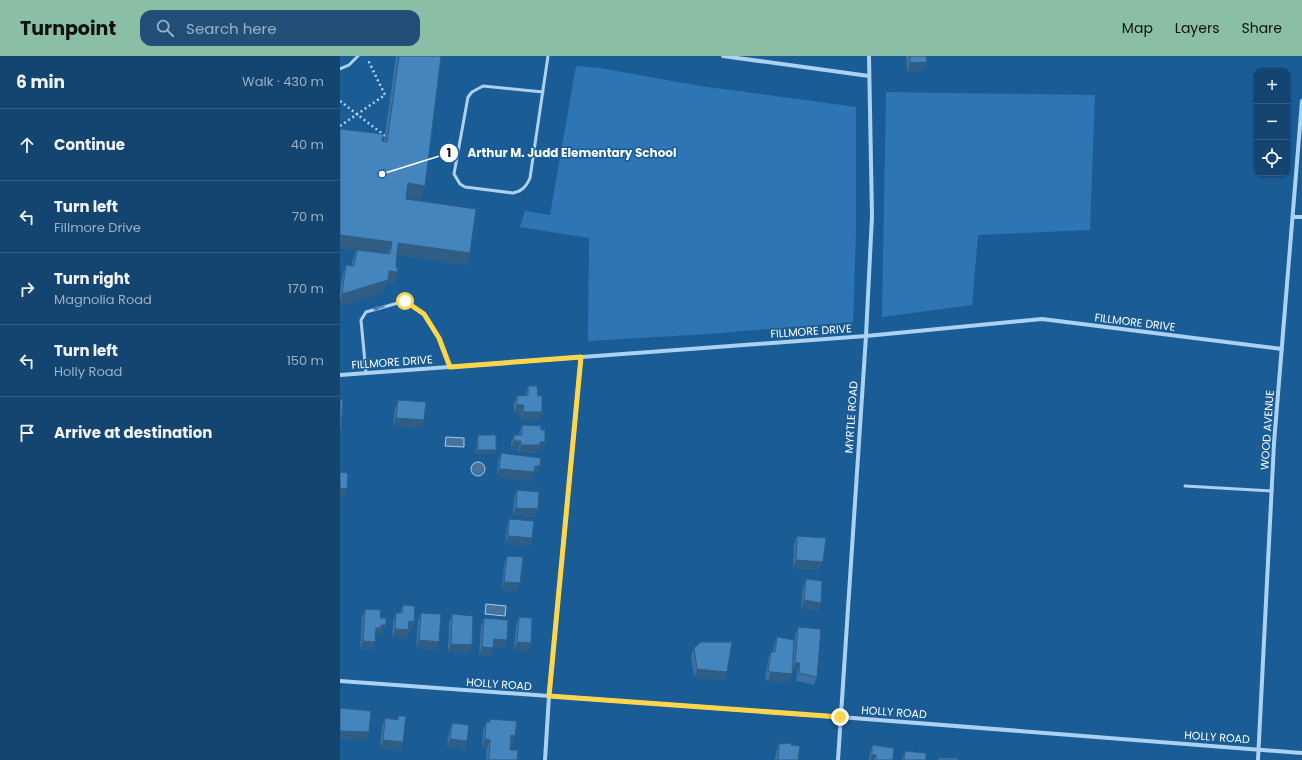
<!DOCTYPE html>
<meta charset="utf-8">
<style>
body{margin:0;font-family:Poppins,sans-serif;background:#214f78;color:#f1f3f6}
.controls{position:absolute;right:12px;top:12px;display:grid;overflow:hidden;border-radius:8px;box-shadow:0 1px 3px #0004}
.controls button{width:36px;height:36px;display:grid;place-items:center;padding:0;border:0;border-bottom:1px solid #335d83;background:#144570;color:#f1f3f6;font:20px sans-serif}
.stop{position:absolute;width:12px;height:12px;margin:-9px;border:3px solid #ffd54a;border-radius:50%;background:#fff}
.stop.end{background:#ffd54a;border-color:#fff;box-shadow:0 1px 4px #0008}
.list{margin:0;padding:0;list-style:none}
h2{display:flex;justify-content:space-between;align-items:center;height:52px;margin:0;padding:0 16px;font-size:17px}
h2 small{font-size:13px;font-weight:400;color:#9db1c3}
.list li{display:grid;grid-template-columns:26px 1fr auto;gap:12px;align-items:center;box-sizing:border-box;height:72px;padding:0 16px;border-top:1px solid #335d83}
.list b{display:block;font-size:15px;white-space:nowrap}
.list p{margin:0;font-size:13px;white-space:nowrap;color:#9db1c3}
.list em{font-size:13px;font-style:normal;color:#9db1c3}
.icon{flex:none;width:22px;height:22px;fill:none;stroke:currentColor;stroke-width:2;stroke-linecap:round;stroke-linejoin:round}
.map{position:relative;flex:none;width:962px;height:704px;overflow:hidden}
header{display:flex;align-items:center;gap:24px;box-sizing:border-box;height:56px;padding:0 20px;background:#8abfa5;color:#111}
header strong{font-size:19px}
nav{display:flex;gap:22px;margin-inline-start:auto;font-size:14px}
.search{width:280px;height:36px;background:#214f78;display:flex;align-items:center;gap:10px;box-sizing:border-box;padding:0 14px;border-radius:12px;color:#9db1c3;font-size:15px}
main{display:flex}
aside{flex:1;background:#144570}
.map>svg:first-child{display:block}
</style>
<header>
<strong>Turnpoint</strong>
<div class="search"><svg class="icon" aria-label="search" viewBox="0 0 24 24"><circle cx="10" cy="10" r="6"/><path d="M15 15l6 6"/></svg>Search here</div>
<nav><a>Map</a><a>Layers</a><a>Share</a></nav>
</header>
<main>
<aside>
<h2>6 min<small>Walk · 430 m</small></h2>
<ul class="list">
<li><svg class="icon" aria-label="ahead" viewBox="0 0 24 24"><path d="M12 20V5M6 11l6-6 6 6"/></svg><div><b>Continue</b></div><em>40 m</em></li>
<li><svg class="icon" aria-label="left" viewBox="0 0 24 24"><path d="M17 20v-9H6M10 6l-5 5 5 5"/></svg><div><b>Turn left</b><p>Fillmore Drive</p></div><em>70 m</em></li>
<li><svg class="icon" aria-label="right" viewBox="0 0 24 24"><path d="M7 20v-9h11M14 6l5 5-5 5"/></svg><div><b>Turn right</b><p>Magnolia Road</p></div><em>170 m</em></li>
<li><svg class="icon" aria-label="left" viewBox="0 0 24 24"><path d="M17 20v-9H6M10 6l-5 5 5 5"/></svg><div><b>Turn left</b><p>Holly Road</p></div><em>150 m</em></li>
<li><svg class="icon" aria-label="arrive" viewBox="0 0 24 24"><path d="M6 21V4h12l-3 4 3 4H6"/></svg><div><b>Arrive at destination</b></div></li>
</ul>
</aside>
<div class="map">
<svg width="962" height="704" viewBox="0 0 962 704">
<rect width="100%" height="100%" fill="#1a5c95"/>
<g fill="#2e76b3">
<path d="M236,10L260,12L360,30L516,51V174L513,266L368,278L248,285L249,182L180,171L185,155L210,159Z"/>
<path d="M546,36L755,39L750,174L638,179L632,249L542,261Z"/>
</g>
<g fill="#47749d" stroke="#a0cef2">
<path d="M106,381L124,382V391L105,390Z"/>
<circle cx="138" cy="413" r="7"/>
<path d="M146,548L166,550L165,560L145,558Z"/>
</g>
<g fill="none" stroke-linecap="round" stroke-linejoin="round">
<g stroke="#add1f0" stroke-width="2.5" stroke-dasharray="2 3" stroke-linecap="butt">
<path d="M0,45L45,80"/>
<path d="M0,70L45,39L28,4"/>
</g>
<g stroke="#add1f0" stroke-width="3">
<path d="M0,13L9,9L18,0"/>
<path d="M203,36L143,30L132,36L128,41L114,118L120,128L125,131L173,137C182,135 186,131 190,122L208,0"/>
<path d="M26,317L21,264L26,256L65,245L84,258L99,282L110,311"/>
<path d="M845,430L932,435"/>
</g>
<g stroke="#add1f0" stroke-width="4">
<path d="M383,0L529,20"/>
<path d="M953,161H962"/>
<path d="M0,319L526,280L702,263L942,293"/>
<path d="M0,625L500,661L962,697"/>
<path d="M205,704L209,640L241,301"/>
<path d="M498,704L526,280L532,160L529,0"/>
<path d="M918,704L934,387L962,45"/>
</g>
</g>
<g fill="#3a72a2">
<path d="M56,0H101L85,130L80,142L66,140V143L130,197L126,209L57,199L54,228L46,227L43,236L0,250V236L2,221L6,209H12V206L16,194L0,192L42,85H44Z"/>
<path d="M566,0H589H586L587,6L584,14L567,16Z"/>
<path d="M188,330L198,340L202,356L199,364H180L181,358L174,357V348L177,340L185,339Z"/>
<path d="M58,344L84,364L81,372L53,370L55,352Z"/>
<path d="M182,369L202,394H198L197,397H178V394L171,393V387L174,379H179V377Z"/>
<path d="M138,379L156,394L154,398H136L137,383Z"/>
<path d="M161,397L198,418H194L191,425L157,421L158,406Z"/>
<path d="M177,434L198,453L195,461L173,460L174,442Z"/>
<path d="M169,463L192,482L190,490L165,488L167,471Z"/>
<path d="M457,480L480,514L453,512L454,488Z"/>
<path d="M167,500L180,527L177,535L162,534L164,508Z"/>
<path d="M466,523L481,547L478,555L461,552L463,531Z"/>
<path d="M63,549L74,566L71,574H69L66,582L52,581L53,565L56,557H60Z"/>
<path d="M25,553L43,577H39L38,580H35V586L32,594L20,593L22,561Z"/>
<path d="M81,557L96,594L76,592L78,565Z"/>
<path d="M112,558L132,589L129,597L108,596L109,566Z"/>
<path d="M179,561L191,587L188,595L174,594L176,569Z"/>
<path d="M144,562L167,584L164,592L153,591L150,600L139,599L141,570Z"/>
<path d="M458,571L477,621L474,629L456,625L457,616L453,615L452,618L449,626L428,625L425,623L428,604L431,596H433L434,589L437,581L453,600L455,579Z"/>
<path d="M354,592L387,616L384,624L354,621L351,600Z"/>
<path d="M58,660L63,686L60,694L40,692L42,671L45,662L57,664Z"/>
<path d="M150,663L175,680L172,688H170V694L177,704H146L147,692L142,691L143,674L146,666H149Z"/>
<path d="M112,667L127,685L124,693L107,691L109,675Z"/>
<path d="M439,688L451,689L458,704H435L436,696Z"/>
<path d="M532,689L553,704H529L530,697Z"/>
<path d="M565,695L586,704H562Z"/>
</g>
<g fill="#2f5d84">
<path d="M587,6L584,14L567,16L570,7Z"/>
<path d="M68,127L85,130L80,142L63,139Z"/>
<path d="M0,179L52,186L48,198L0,192Z"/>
<path d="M58,187L130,197L126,209L54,199Z"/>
<path d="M49,215L58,216L54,228L46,227L43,236L0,250V245L2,238Z"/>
<path d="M177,349H184L181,358L174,357Z"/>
<path d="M183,356H202L199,364H180Z"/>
<path d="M56,362L84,364L81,372L53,370Z"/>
<path d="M174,385H181L178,394L171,393Z"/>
<path d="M200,386H205L202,394H198L197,397H178L181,389Z"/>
<path d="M138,394H156L154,398H136Z"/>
<path d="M195,410H200L198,418H194L191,425L157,421L159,413Z"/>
<path d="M0,432L7,433L4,441H0Z"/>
<path d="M176,452L198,453L195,461L173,460Z"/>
<path d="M168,480L192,482L190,490L165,488Z"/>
<path d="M456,504L483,506L480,514L453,512Z"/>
<path d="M164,526L180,527L177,535L162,534Z"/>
<path d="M464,544L481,547L478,555L461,552Z"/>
<path d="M69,565L74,566L71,574L66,573Z"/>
<path d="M41,569H46L43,577H39L38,580H33L36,572Z"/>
<path d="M55,573L68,574L66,582L52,581Z"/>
<path d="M154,583L167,584L164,592L151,591Z"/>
<path d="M79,584L99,586L96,594L76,592Z"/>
<path d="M23,585L35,586L32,594L20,593Z"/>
<path d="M177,586L191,587L188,595L174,594Z"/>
<path d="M111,588L132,589L129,597L108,596Z"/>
<path d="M142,591L153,592L150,600L139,599Z"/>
<path d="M455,607H460L457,616L452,615Z"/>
<path d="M357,613L387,616L384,624L354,621Z"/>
<path d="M431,616L452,618L449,626L428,625Z"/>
<path d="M0,675L29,676L26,684L0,683Z"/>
<path d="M171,679L175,680L172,688L168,687Z"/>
<path d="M110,683L127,685L124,693L107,691Z"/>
<path d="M145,683L150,684L147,692L142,691Z"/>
<path d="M43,684L63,686L60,694L40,692Z"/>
<path d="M532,699H536L534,704H530Z"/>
</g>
<g fill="#4385bc" stroke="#2f5d84">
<path d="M59,0H101L85,130L68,127L66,143L136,153L130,197L58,187L56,209L58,216L49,215L48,224L2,238L6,209L14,210L17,194L50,198L52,186L0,179V73L43,78L42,85L47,86Z"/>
<path d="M570,0H586L587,6L570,7Z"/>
<path d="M188,330H197L198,340L202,339V356H183L184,349H177V340L188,339Z"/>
<path d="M0,343L3,344L1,375H0Z"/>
<path d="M58,344L86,346L84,364L56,362Z"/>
<path d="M182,369L201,370V374H205V386H200V389H181V385H174V379H182Z"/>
<rect x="138" y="379" width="18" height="15"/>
<path d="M161,397L201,402L200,410H195L194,416L159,413Z"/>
<path d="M0,416L8,417L7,433L0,432Z"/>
<path d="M177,434L199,436L198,453L176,452Z"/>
<path d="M169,463L194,465L192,482L168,480Z"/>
<path d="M457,480L486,482L483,506L456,504Z"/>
<path d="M167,500L183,501L180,527L164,526Z"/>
<path d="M466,523L482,525L481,547L464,544Z"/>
<path d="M63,549L75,550L74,566L69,565L68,574L55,573L56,557H62Z"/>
<path d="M25,553L41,554L40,562H46V569H41V572H36L35,586L23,585Z"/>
<path d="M81,557L101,558L99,586L79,584Z"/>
<path d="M112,558L133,560L132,589L111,588Z"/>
<path d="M179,561L192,562L191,587L177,586Z"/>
<path d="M144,562L168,564L167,584L154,583L153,592L142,591Z"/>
<path d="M458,571L481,573L477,621L459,617L460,607H455Z"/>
<path d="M437,581L454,584L452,618L431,616L428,615L431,596H435Z"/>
<path d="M361,586H392L387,616L357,613L354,592Z"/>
<path d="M0,652L31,655L29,676L0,675Z"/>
<path d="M58,660H66L63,686L43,684L45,662L58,664Z"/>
<path d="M150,663L177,665L175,680L171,679L170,694H178L177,704H149L150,684L145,683L146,666H150Z"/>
<path d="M112,667L129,669L127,685L110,683Z"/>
<path d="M452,687L451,689L460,690L458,704H438L439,688Z"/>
<path d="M532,689L554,692L553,704H536V699H532Z"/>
<path d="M565,695L586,697V704H564Z"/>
<rect x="598" y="702" width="20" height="2"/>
</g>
<defs><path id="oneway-solid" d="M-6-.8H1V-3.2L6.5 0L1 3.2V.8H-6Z"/></defs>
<use fill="#467fb0" href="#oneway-solid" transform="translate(39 252) rotate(164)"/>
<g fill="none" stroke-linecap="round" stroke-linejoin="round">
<path stroke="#ffd54a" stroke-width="5" d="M65,245L84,258L99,282L110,311L241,301L209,640L500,661"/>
</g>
<g text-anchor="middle" stroke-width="3" stroke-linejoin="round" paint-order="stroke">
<g font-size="11" fill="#fff" stroke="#1a5c95">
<text transform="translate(795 266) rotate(7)" y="4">FILLMORE DRIVE</text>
<text transform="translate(471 275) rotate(-4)" y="4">FILLMORE DRIVE</text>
<text transform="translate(52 306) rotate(-4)" y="4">FILLMORE DRIVE</text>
<text transform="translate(511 361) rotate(-86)" y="4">MYRTLE ROAD</text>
<text transform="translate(927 374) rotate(-86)" y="4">WOOD AVENUE</text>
<text transform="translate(159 628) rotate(4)" y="4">HOLLY ROAD</text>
<text transform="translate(554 656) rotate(4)" y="4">HOLLY ROAD</text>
<text transform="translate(877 681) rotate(4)" y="4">HOLLY ROAD</text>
</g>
</g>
<path fill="none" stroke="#fff" stroke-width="1.5" d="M42 118L109 97"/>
<g fill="#fff" stroke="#1a5c95" stroke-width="1.5">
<circle cx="42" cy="118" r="4"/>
<circle cx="109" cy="97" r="10"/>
</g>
<g font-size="12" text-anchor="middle" font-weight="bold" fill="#111">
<text x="109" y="101">1</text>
</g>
<g font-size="12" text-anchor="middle" font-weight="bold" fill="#fff" stroke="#1a5c95" stroke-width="3" stroke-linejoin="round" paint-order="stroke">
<text x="232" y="101">Arthur M. Judd Elementary School</text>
</g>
</svg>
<div class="controls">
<button>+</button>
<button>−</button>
<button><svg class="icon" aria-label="locate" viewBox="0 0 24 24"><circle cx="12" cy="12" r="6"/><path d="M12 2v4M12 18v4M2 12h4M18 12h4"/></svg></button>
</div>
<div class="stop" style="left:65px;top:245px"></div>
<div class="stop end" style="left:500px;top:661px"></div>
</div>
</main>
